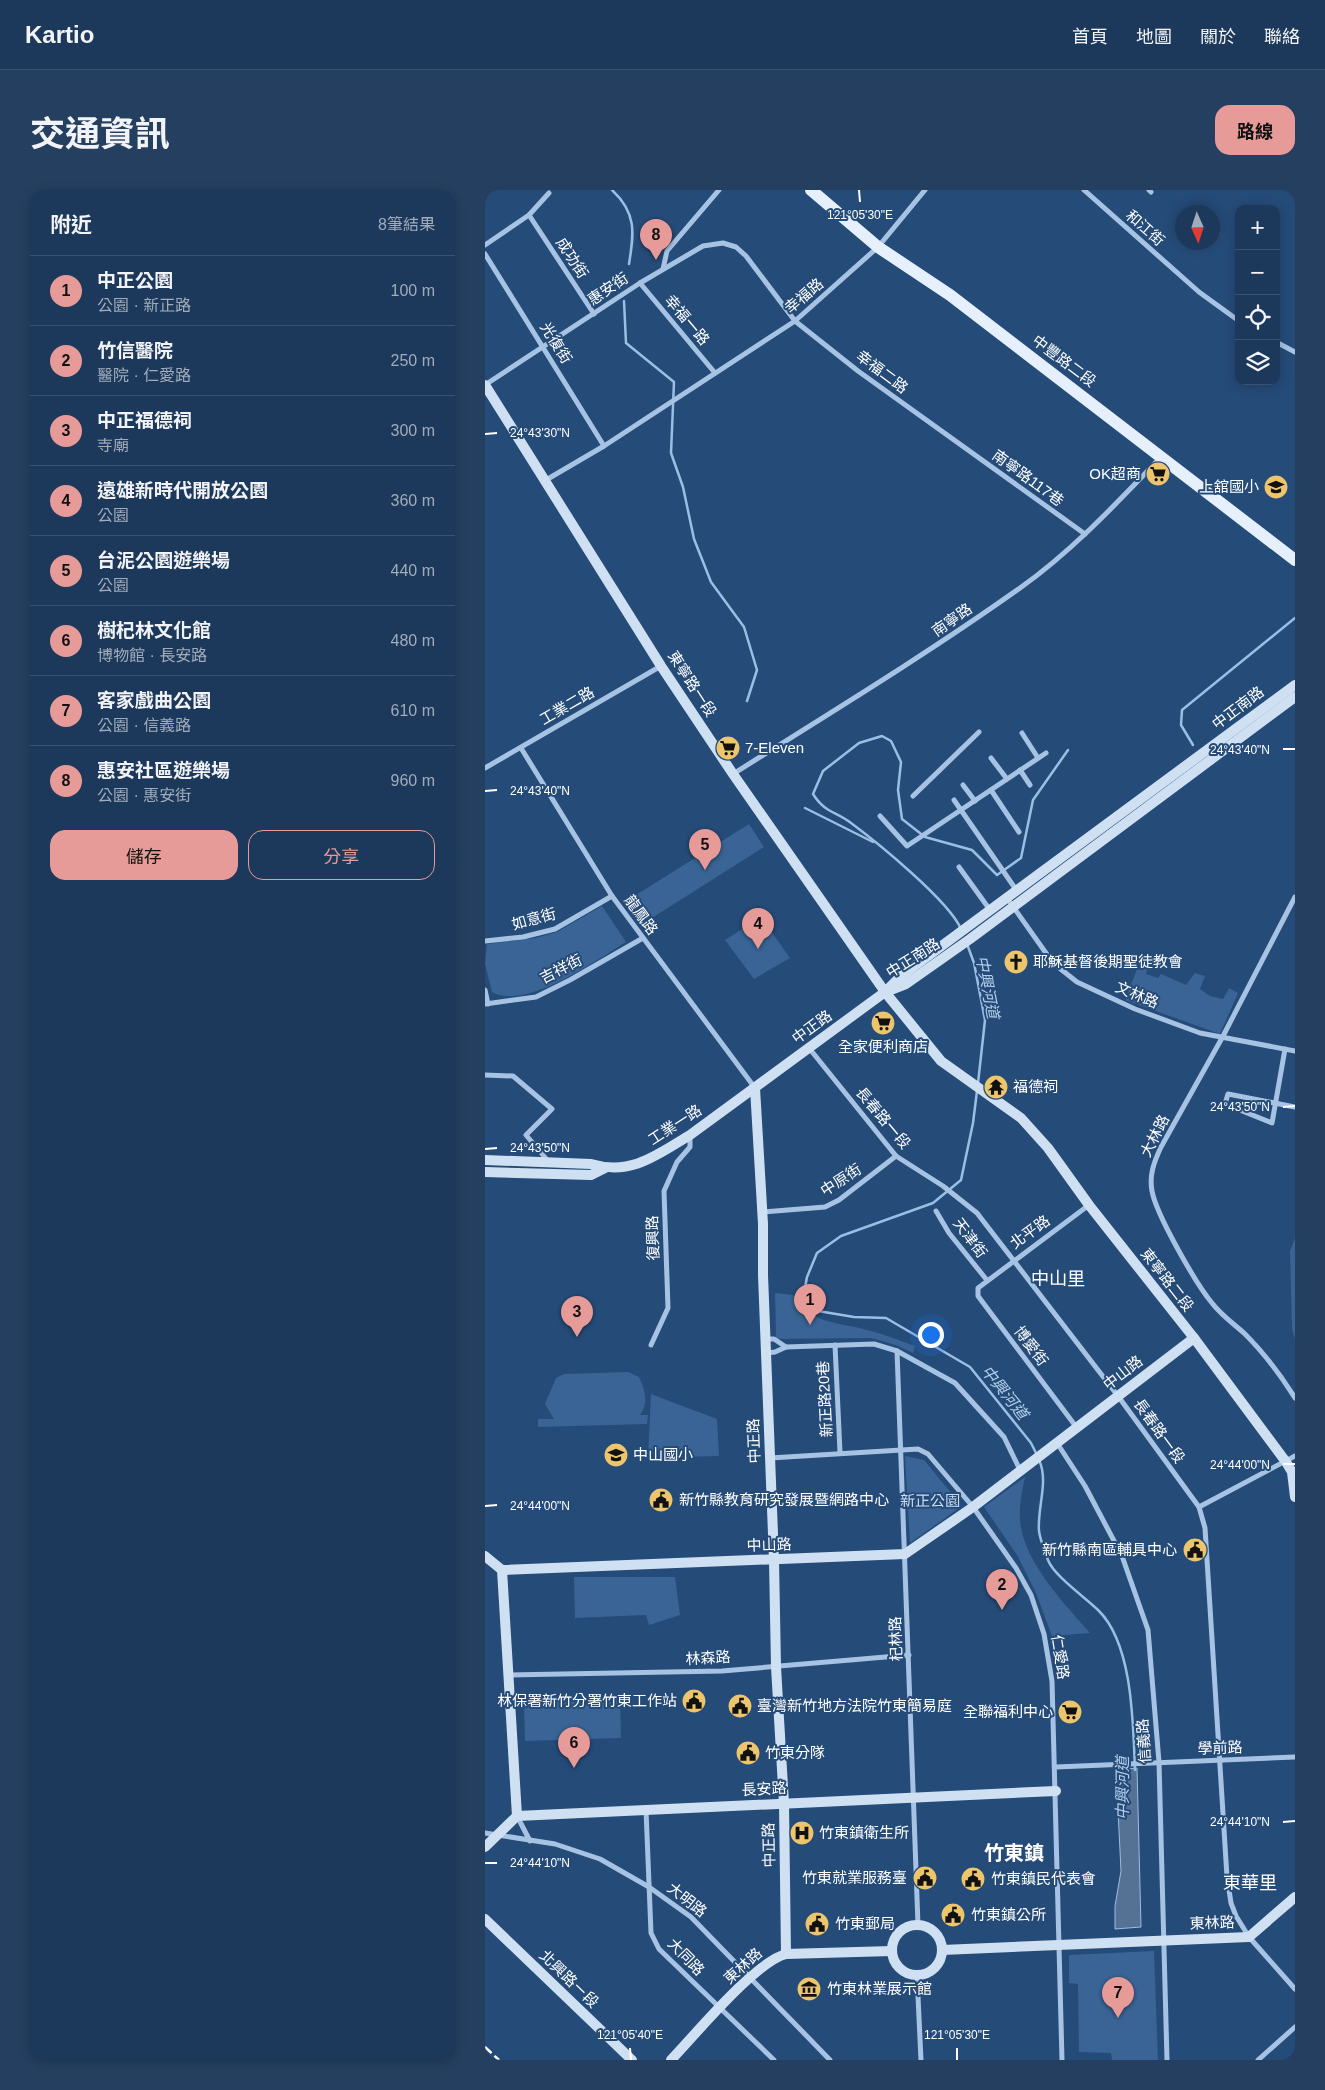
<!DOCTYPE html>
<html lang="zh-TW">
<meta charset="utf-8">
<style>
body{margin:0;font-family:Arial,"Noto Sans TC",sans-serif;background:#253f60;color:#f1f3f6}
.controls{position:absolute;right:15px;top:15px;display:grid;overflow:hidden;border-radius:10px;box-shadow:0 2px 12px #0003}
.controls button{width:45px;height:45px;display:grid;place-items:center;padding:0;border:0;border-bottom:1px solid #3a5270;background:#1c385a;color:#f1f3f6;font:25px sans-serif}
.compass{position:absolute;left:690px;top:15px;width:45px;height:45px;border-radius:50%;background:#1c385a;box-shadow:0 2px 12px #0003;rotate:177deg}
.you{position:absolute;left:445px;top:1144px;width:18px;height:18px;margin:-12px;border:4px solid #fff;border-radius:50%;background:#1a73e8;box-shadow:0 0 0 8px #1a73e833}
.badge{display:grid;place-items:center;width:32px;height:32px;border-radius:50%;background:#e69b98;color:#111;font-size:16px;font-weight:700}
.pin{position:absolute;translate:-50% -41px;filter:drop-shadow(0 1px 2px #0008)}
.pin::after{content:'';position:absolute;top:26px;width:18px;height:15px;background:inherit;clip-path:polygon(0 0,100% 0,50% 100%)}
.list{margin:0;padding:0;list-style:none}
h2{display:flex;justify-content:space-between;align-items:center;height:65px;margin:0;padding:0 20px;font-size:21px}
h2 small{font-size:16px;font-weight:400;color:#a0acbb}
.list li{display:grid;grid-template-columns:32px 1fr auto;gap:15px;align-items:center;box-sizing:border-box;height:70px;padding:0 20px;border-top:1px solid #3a5270}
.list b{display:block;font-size:19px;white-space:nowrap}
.list p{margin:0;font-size:16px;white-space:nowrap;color:#a0acbb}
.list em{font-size:16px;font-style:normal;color:#a0acbb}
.actions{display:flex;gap:10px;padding:15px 20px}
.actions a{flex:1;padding:11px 0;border:1px solid #e69b98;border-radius:15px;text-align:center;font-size:18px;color:#e69b98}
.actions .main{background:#e69b98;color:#111}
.icon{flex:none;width:28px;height:28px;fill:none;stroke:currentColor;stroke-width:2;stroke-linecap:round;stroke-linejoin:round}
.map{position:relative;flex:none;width:810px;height:1870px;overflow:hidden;border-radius:15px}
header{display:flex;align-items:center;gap:30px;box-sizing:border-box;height:70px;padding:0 25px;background:#1c385a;border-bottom:1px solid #3a5270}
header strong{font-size:24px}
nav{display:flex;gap:28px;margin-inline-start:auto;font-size:18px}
.intro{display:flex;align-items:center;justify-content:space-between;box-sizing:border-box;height:120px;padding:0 30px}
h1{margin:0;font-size:35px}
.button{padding:12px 22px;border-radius:15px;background:#e69b98;color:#111;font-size:18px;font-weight:700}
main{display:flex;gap:30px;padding:0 30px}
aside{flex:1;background:#1c385a;border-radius:15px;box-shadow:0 2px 12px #0003}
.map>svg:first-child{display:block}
</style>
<header>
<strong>Kartio</strong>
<nav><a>首頁</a><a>地圖</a><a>關於</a><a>聯絡</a></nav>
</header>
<div class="intro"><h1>交通資訊</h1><a class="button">路線</a></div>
<main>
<aside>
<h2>附近<small>8筆結果</small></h2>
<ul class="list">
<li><span class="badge">1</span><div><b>中正公園</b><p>公園 · 新正路</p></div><em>100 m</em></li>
<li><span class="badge">2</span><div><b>竹信醫院</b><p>醫院 · 仁愛路</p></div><em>250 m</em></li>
<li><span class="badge">3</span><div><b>中正福德祠</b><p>寺廟</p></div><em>300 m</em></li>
<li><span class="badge">4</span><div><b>遠雄新時代開放公園</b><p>公園</p></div><em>360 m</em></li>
<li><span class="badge">5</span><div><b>台泥公園遊樂場</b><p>公園</p></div><em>440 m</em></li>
<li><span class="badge">6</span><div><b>樹杞林文化館</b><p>博物館 · 長安路</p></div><em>480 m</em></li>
<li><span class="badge">7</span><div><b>客家戲曲公園</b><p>公園 · 信義路</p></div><em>610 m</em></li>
<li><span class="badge">8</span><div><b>惠安社區遊樂場</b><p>公園 · 惠安街</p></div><em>960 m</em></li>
</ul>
<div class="actions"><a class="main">儲存</a><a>分享</a></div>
</aside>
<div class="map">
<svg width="810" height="1870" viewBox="0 0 810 1870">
<rect width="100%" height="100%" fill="#254b78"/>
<g fill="#396495">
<path d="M264,634L279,657L159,733L143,710Z"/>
<path d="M117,716L141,752C111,770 41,821 7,802L0,774L2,754L51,748L72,742Z"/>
<path d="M276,727L305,768L269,789L240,750Z"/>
<path d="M654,774L663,775L661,784L673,788L676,784L701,795L710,783L720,786L715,799L725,806L738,809L744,798L753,803L735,844L640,810Z"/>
<path d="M810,1048V1149L807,1139L805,1061Z"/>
<path d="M290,1103L308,1105C327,1134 348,1131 378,1139C396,1143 413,1150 430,1156L428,1163L411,1155L386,1148L291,1149Z"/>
<path d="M143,1182L154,1187C160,1200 164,1213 155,1225H163L162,1234L53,1237V1229H69L60,1214L71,1188L79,1184Z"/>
<path d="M166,1204L232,1229L234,1266L163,1268Z"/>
<path d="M420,1266L439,1270L477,1316L425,1353Z"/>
<path d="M540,1287C537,1301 534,1315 535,1329C537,1370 579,1413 605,1443L567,1446L551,1403L532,1365L499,1317Z"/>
<path d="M89,1387H190L195,1425L164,1435L161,1425L90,1428Z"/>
<path d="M135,1509L136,1548L40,1551L39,1512Z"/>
<path d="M669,1761L673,1870H627L626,1863L594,1862L593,1794L584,1793V1765Z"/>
</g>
<path fill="#557193" stroke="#9bbee4" d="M652,1578L656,1737L630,1739V1716L636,1681L631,1580Z"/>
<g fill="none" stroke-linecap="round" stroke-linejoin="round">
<g stroke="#9bbee4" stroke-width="2.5">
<path d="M127,0C152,23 149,43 144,74"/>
<path d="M141,95L142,89"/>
<path d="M139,111L141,153L189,192L186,263L198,297L209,349L226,392L259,437L272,480L262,511"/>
<path d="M708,555L696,535L697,520L810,428"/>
<path d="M320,618L388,652"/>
<path d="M476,739C464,711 393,653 366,633C350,621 340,623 328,604L338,581L374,553L397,546L406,551L416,572L413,600L417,629L440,647L487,660L512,685L536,668L548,610L583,560"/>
<path d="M482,754L489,773L500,830L493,893"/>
<path d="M492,901L488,933L476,990L448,1013L356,1046L332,1063L322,1087L319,1103L333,1121L369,1127L401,1128L485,1177L546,1253L552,1265"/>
<path d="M554,1270C564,1291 552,1318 554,1341C555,1350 560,1361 563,1370C569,1386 601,1408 614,1421C648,1455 648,1534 650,1580"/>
</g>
<g stroke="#a7c3e3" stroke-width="5">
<path d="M599,0L714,102L754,131"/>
<path d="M664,0L666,2"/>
<path d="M44,25L109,124"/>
<path d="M0,55L44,25L64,3"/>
<path d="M0,64L119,256"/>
<path d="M178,79L182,61L234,0"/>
<path d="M155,93L230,183"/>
<path d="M791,152L810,162"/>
<path d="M0,195L155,93L218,56L238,53L251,57L261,66L310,131L373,181L600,344"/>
<path d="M61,290L119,256L310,131L393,57L440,0"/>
<path d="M537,543L553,568"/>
<path d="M36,558L127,706L270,898"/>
<path d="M506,568L522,589"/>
<path d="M0,578L176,476"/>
<path d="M535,580L545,595"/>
<path d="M248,584C345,523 442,464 535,398C587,361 632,313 676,267"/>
<path d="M478,595L490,611"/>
<path d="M506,600L534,642"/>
<path d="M428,606L494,542"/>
<path d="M469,610L532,701"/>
<path d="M395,626L422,656L561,563"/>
<path d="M474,677L505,720"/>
<path d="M810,707L737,848L676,957C669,972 664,985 667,1001C671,1024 711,1094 727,1113C736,1125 749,1134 760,1144C780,1164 795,1184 810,1208"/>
<path d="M522,708L568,773L592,792L650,819L715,843L810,861"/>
<path d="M0,751L38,747L70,739L127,706"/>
<path d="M0,800L3,814"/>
<path d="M0,814L51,807L85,790L158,748"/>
<path d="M324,858L411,966L458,996L492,1023L633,1206L714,1317L720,1338L742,1687L746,1713L751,1726L764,1747L810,1799"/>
<path d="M800,859L787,933L740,914L743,904L810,917"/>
<path d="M0,885L28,886L67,919L41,945L63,971"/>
<path d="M451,1021L464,1043L501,1089"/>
<path d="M278,1022L340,1017L354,1010L411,966"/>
<path d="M280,1149H289L301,1157"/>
<path d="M166,1155L183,1118L179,1001L192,972L205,957V946"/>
<path d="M350,1155L355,1262"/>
<path d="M412,1161L433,1735"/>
<path d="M281,1163L290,1162L301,1157L389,1154L412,1161L470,1193L519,1247L535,1280"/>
<path d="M592,1238L493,1106V1098L604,1015"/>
<path d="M572,1253L600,1296L637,1366L663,1440L674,1572L682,1870"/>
<path d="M285,1268L433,1259L443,1264L488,1317L531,1378L546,1405L559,1444L567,1491L577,1870"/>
<path d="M714,1317L810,1266"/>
<path d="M23,1485L237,1481L424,1465"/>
<path d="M571,1577L810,1567"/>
<path d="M161,1620L166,1743L174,1759L289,1870"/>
<path d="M32,1626L45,1651"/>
<path d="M0,1643L70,1654L115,1669L164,1697L206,1727L345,1870"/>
<path d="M432,1785L436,1870"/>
<path d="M773,1870L810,1837"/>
</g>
<g stroke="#d0e0f3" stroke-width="10">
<path d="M0,195L176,476L248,584L400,802L456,871L536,928L563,958L604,1015L709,1148L801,1272L807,1282L810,1307"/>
<path d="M403,801L421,794L485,749L810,507"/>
<path d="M270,898L278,1034V1085L289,1370L291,1477L299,1614L301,1764"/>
<path d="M0,970L106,974C146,986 172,965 205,945L400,802L416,786L810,495"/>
<path d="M0,982L106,985L120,978"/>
<path d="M0,1366L17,1380L420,1364L488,1317L709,1148"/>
<path d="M17,1380L32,1626"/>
<path d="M0,1657L32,1626L571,1601"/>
<path d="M0,1729L147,1870"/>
<circle cx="432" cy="1760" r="25"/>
<path d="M457,1760L764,1747L810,1707"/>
<path d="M186,1870C210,1845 270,1772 301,1764L407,1761"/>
</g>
<path stroke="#e6effc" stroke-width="12" d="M326,0L393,57L465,105L810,370"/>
<path stroke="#fff" stroke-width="2.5" stroke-dasharray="9 4" stroke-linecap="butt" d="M0,1857L14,1870"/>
</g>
<path fill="none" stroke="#fff" stroke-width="2" d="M374,0L375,12M0,244L12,243M798,559H810M0,601L12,600M798,917L810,916M0,959L12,958M798,1274H810M0,1316L12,1315M798,1632L810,1631M0,1673H12M145,1858L146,1870M472,1858V1870"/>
<defs>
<symbol id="supermarket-disc" viewBox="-11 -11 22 22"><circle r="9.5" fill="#ecc56c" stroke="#254b78"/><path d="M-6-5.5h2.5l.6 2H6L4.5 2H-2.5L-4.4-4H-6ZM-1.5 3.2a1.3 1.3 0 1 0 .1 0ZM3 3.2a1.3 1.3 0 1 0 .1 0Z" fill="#111"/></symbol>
<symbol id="school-disc" viewBox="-11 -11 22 22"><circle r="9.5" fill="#ecc56c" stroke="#254b78"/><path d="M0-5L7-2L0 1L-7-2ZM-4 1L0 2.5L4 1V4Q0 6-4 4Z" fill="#111"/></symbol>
<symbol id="church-disc" viewBox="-11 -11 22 22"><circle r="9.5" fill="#ecc56c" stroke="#254b78"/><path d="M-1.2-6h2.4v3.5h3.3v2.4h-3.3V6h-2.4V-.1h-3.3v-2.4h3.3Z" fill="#111"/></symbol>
<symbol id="temple-disc" viewBox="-11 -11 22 22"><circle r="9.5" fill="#ecc56c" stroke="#254b78"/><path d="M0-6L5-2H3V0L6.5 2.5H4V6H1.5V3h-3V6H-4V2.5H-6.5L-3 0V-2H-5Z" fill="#111"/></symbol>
<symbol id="civic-disc" viewBox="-11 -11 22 22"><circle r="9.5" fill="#ecc56c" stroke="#254b78"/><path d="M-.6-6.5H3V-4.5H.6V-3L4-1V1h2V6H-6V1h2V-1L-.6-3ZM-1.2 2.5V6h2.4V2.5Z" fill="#111"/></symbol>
<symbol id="hospital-disc" viewBox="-11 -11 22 22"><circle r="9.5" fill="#ecc56c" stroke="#254b78"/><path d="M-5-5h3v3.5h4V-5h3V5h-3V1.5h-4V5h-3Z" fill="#111"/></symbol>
<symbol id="museum-disc" viewBox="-11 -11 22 22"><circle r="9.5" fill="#ecc56c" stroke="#254b78"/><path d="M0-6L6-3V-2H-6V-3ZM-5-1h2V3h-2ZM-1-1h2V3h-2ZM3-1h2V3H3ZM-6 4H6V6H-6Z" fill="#111"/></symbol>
</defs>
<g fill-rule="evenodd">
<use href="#supermarket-disc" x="659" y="270" width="28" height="28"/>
<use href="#school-disc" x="777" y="283" width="28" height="28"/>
<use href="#supermarket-disc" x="229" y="544" width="28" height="28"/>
<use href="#church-disc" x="517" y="758" width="28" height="28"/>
<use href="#supermarket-disc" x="384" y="819" width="28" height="28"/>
<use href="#temple-disc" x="497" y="883" width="28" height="28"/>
<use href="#school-disc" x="117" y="1251" width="28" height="28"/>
<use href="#civic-disc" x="162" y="1296" width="28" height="28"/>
<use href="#civic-disc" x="696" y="1346" width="28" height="28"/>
<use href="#civic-disc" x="195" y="1497" width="28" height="28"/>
<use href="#civic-disc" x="241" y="1502" width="28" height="28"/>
<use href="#supermarket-disc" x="571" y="1508" width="28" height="28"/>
<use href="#civic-disc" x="249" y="1549" width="28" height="28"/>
<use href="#hospital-disc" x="303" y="1629" width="28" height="28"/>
<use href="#civic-disc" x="426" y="1674" width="28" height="28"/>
<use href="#civic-disc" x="474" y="1675" width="28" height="28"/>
<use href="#civic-disc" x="454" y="1711" width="28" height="28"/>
<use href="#civic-disc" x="318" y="1720" width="28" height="28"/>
<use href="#museum-disc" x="310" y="1785" width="28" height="28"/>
</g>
<g text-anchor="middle" stroke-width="4" stroke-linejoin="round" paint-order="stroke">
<g font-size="15" fill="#fff" stroke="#254b78">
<text transform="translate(660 38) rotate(41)" y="5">和江街</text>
<text transform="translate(87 68) rotate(57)" y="5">成功街</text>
<text transform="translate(123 99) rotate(-34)" y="5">惠安街</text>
<text transform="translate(319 106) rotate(-40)" y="5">幸福路</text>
<text transform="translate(202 130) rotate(50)" y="5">幸福一路</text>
<text transform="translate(71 153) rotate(58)" y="5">光復街</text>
<text transform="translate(579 171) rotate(37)" y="5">中豐路二段</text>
<text transform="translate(397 182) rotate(37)" y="5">幸福二路</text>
<text transform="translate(543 288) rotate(36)" y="5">南寧路117巷</text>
<text transform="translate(467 430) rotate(-35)" y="5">南寧路</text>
<text transform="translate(207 494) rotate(57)" y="5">東寧路一段</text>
<text transform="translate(82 516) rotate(-30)" y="5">工業二路</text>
<text transform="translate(753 518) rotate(-37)" y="5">中正南路</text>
<text transform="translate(156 725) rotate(54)" y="5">龍鳳路</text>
<text transform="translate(49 729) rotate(-15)" y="5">如意街</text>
<text transform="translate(428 768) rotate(-32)" y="5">中正南路</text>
<text transform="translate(76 779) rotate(-27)" y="5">吉祥街</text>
<text transform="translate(652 805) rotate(23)" y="5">文林路</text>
<text transform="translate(327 837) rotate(-36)" y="5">中正路</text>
<text transform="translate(398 928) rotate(50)" y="5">長春路一段</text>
<text transform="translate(190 935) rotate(-33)" y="5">工業一路</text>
<text transform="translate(670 946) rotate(-63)" y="5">大林路</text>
<text transform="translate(356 990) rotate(-33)" y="5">中原街</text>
<text transform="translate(545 1042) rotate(-36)" y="5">北平路</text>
<text transform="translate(168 1048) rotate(-92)" y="5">復興路</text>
<text transform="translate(485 1048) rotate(53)" y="5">天津街</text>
<text transform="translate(682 1090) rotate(52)" y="5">東寧路二段</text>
<text transform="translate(546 1156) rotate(53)" y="5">博愛街</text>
<text transform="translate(638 1183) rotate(-38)" y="5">中山路</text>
<text transform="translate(340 1209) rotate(-93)" y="5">新正路20巷</text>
<text transform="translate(674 1241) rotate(54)" y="5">長春路一段</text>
<text transform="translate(269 1251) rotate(-92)" y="5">中正路</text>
<text transform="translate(284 1355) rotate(-2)" y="5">中山路</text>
<text transform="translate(411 1449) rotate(-92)" y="5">杞林路</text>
<text transform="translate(575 1467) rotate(81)" y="5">仁愛路</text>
<text transform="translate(223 1468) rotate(-3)" y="5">林森路</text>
<text transform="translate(659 1551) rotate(-94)" y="5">信義路</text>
<text transform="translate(735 1558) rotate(-2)" y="5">學前路</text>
<text transform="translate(279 1599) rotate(-3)" y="5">長安路</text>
<text transform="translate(284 1655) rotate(-91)" y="5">中正路</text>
<text transform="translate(202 1710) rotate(38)" y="5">大明路</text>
<text transform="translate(727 1733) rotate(-2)" y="5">東林路</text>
<text transform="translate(201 1767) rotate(46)" y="5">大同路</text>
<text transform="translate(258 1776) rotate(-42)" y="5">東林路</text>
<text transform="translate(84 1789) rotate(44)" y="5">北興路ㄧ段</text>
</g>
<g font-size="15" fill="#fff" stroke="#254b78" text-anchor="start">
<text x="656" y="289" text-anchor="end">OK超商</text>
<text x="774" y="302" text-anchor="end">上舘國小</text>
<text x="260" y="563">7-Eleven</text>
<text x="548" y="777">耶穌基督後期聖徒教會</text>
<text x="398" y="862" text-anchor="middle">全家便利商店</text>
<text x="528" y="902">福德祠</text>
<text x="148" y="1270">中山國小</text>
<text x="194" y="1315">新竹縣教育研究發展暨網路中心</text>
<text x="692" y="1365" text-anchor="end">新竹縣南區輔具中心</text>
<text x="192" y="1516" text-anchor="end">林保署新竹分署竹東工作站</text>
<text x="272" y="1521">臺灣新竹地方法院竹東簡易庭</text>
<text x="568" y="1527" text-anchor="end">全聯福利中心</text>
<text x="280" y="1568">竹東分隊</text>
<text x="334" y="1648">竹東鎮衛生所</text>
<text x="422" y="1693" text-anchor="end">竹東就業服務臺</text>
<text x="506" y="1694">竹東鎮民代表會</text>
<text x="486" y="1730">竹東鎮公所</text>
<text x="350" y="1739">竹東郵局</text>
<text x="342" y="1804">竹東林業展示館</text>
</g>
<g font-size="15" fill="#c9ddf3" stroke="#254b78">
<text x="445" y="1316">新正公園</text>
</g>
<g font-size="16" font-style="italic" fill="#b2cdeb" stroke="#254b78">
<text transform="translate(503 797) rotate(79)" y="6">中興河道</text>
<text transform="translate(520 1202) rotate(51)" y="6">中興河道</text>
<text transform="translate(637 1598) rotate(-90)" y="6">中興河道</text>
</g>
<g font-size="18" fill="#fff" stroke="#254b78">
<text x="573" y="1095">中山里</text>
<text x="765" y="1699">東華里</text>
</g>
<g font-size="20" font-weight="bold" fill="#fff" stroke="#254b78">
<text x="529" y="1670">竹東鎮</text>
</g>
</g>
<g font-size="12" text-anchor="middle" fill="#fff" stroke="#254b78" stroke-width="4" stroke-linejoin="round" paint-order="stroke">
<text x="375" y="29">121°05'30"E</text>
<text x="55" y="247">24°43'30"N</text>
<text x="755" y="564">24°43'40"N</text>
<text x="55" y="605">24°43'40"N</text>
<text x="755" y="921">24°43'50"N</text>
<text x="55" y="962">24°43'50"N</text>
<text x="755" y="1279">24°44'00"N</text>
<text x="55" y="1320">24°44'00"N</text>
<text x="755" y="1636">24°44'10"N</text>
<text x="55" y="1677">24°44'10"N</text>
<text x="145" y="1849">121°05'40"E</text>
<text x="472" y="1849">121°05'30"E</text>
</g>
</svg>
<div class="controls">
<button>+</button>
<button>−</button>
<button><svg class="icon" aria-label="locate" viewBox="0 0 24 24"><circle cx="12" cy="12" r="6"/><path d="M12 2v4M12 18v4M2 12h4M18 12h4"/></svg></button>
<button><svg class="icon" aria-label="layers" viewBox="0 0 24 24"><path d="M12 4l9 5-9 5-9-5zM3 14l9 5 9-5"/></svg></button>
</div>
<svg class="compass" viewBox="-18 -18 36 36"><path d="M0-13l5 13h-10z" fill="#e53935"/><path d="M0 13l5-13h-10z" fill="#a0acbb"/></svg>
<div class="you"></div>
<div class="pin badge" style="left:325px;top:1135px">1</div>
<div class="pin badge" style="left:517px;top:1420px">2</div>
<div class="pin badge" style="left:92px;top:1147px">3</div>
<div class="pin badge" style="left:273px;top:759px">4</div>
<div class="pin badge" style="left:220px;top:680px">5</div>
<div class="pin badge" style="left:89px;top:1578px">6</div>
<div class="pin badge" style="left:633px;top:1828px">7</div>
<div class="pin badge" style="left:171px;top:70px">8</div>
</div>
</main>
